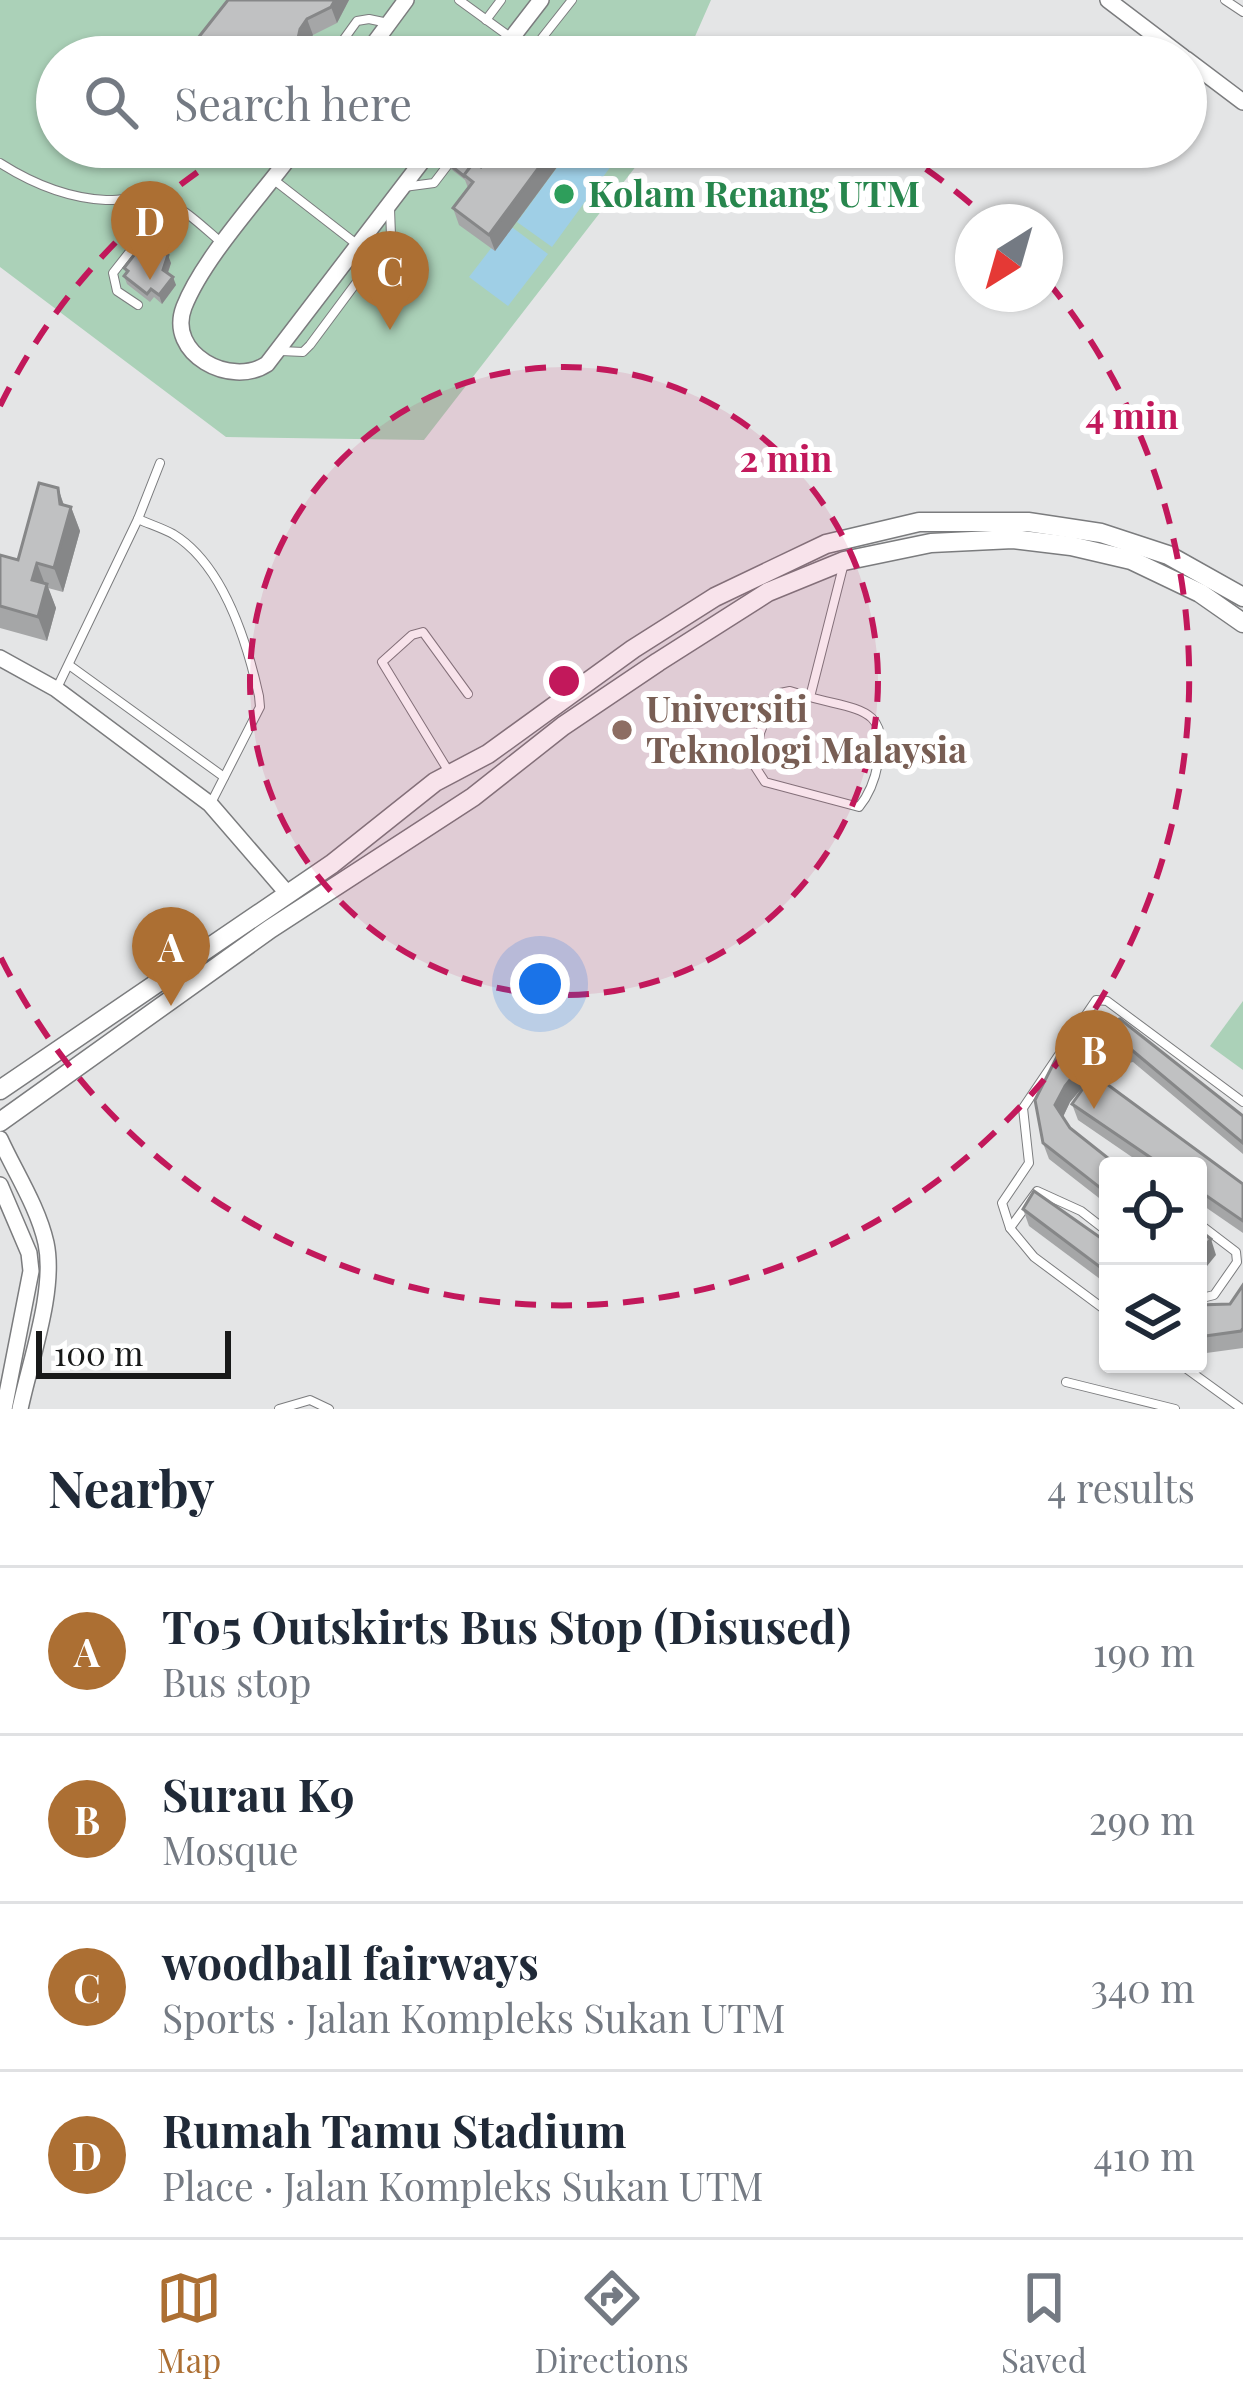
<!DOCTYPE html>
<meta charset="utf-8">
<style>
body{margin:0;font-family:"Playfair Display",serif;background:#f2f2f3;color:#1f2937}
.controls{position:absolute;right:36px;bottom:36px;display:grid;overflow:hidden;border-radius:12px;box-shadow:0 3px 9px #0004}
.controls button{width:108px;height:108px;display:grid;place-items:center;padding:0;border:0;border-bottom:3px solid #e0e1e3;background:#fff;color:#1f2937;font:60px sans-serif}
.compass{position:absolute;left:955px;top:204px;width:108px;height:108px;border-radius:50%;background:#fff;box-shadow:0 3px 9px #0004;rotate:217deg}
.scale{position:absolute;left:36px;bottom:30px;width:195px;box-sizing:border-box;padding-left:12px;border:6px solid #181919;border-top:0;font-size:33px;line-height:42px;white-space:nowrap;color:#181919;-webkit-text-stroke:9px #fff;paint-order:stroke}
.you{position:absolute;left:540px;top:984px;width:42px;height:42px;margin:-30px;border:9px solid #fff;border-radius:50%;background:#1a73e8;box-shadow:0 0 0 18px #1a73e833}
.badge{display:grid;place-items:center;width:78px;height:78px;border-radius:50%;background:#ac6f33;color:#fff;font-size:39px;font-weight:700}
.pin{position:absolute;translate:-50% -99px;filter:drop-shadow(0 3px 6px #0008)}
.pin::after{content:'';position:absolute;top:63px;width:42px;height:36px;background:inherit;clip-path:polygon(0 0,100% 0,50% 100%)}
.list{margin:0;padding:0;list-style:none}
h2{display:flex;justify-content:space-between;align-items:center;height:156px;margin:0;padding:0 48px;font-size:51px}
h2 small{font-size:39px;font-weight:400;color:#747a83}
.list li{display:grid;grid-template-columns:78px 1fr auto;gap:36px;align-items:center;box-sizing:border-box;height:168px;padding:0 48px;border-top:3px solid #e0e1e3}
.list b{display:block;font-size:45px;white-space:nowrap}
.list p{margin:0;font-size:39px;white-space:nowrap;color:#747a83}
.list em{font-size:39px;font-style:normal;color:#747a83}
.icon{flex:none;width:66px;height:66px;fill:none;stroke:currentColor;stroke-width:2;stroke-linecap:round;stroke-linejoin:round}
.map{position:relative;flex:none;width:1243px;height:1409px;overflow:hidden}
.search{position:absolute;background:#fff;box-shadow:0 3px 9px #0004;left:36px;right:36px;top:36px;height:132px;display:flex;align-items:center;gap:30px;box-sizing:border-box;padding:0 42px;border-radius:66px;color:#747a83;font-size:45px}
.sheet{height:828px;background:#fff}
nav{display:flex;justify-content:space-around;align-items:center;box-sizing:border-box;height:168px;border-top:3px solid #e0e1e3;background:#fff;font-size:33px;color:#747a83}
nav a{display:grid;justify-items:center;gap:6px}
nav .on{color:#ac6f33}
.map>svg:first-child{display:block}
</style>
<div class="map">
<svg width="1243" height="1409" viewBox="0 0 1243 1409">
<rect width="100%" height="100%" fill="#e4e5e6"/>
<g fill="#abd1b8">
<path d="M0,0H711L686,57H57V147H646L640,161L424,440L226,437L0,267Z"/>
<path d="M1243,1001V1070L1210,1046Z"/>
</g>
<g fill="#9fcfe6">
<path d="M572,147H586L611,166L552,247L517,222Z"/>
<path d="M509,225L548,254L508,306L469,277Z"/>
</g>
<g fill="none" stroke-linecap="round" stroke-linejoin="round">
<defs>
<g id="service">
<path d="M459,0L510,37"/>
<path d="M1225,0L1243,12"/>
<path d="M486,20L501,0"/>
<path d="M331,57L357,21L369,19L388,23"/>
<path d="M527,57L572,0"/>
<path d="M0,163C33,184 67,198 106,200C124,201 145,194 162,200C184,207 205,229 223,244"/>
<path d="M274,180L359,246"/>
<path d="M404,187L434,183L447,166"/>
<path d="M138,305L117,291L113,273L169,202"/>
<path d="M281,351L303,352L310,345L391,236L390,209"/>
<path d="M138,519L160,463"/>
<path d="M69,665L224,777"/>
<path d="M57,688L138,519C149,524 162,528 173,534C224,565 247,642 259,696L260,707L211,803"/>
<path d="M810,697C855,710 891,706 878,763C875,779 869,795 859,807L765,782L754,765L760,733L775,694L790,691L810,697L844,563"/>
<path d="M449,772L382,662L412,635L423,632L468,694"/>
<path d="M1198,1223L1236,1252L1237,1262L1214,1295L1198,1299"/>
<path d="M1010,1228L1002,1203L1029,1163L1023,1108L1096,1000L1107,1001L1243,1102"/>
<path d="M1108,1232L1081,1211L1037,1191L1010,1228L1034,1257L1108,1312"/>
<path d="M1180,1364L1242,1409"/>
<path d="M1066,1382L1175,1409"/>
<path d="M279,1409L310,1400L329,1409"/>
</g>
<g id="minor">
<path d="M1108,0L1183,57"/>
<path d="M364,57L406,0"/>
<path d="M497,57L541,0"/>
<path d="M1186,59L1243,102"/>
<path d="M297,147C264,193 204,256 184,307C166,354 231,388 267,364L433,147"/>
<path d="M0,658L56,689L210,804L287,893"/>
<path d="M0,1139C15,1172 38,1207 46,1243C56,1290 30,1361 20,1409"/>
<path d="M0,1185L29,1253L31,1271L4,1409"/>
</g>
<g id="tertiary">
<path d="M0,1090L332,864L435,782L488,754L633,649L715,597L826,544L919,522H1028L1101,533L1168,555L1243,597"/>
<path d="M0,1122L270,929L473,797L563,726L658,662L768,592L844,561L931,543L1013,539L1071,546L1131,560L1200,593L1243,623"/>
</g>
</defs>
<use href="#service" stroke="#7b7c7e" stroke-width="10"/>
<use href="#minor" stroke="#7b7c7e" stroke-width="18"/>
<use href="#tertiary" stroke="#7b7c7e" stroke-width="21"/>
<use href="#service" stroke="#fff" stroke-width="8"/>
<use href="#minor" stroke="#fff" stroke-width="15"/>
<use href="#tertiary" stroke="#fff" stroke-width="18"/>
</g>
<g fill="#a5a6a7">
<path d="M228,0H349L337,23L313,35L306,45L303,57H183Z"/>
<path d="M135,147H219L199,166L169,154L141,163Z"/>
<path d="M500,150L560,163L495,251L459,225L453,208L468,188L465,180L442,162L441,158Z"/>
<path d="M142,254L171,263L168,273L176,285L162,304L154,297L150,302L127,284L124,276L126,273L124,268Z"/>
<path d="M58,488L64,505L71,507L80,531L63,592L48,588L56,608L47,641L0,628V555L18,560Z"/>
<path d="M1120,1019L1243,1116V1154L1133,1062L1096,1071L1093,1074L1243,1184V1233L1198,1202V1166H1145L1078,1120L1072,1104L1084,1086L1070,1102L1063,1117L1070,1128L1108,1166V1205L1049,1159L1043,1143L1035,1100Z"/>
<path d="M1023,1209L1108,1243V1285L1029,1226Z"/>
<path d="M1243,1285V1348L1199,1354L1198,1305L1230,1304Z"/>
</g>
<g fill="#868788">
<path d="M335,0H349L337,23L331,7Z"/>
<path d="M307,19L313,35L306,45L303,57H290L300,29Z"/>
<path d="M196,147H219L199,166L193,150Z"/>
<path d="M554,147L560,163L495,251L489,235Z"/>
<path d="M168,255L171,263L166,278L163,270Z"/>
<path d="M173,277L176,285L162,304L159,295Z"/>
<path d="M58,488L66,512L71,507L80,531L63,592L54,568L60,504Z"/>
<path d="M37,563L46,587L32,580Z"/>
<path d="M47,584L56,608L47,641L38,617Z"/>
<path d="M1090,1055L1096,1071L1070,1102L1061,1121L1055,1105L1065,1086Z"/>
<path d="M1211,1239L1216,1255L1199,1276L1198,1254Z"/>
</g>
<g fill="#c0c1c2" stroke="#868788" stroke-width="3">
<path d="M228,0H335L331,7L307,19L300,29L295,52L290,57H183Z"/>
<path d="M448,147H471L480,154L483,165L481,167L474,162L464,176L441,158Z"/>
<path d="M485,147H496L500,150L502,147H554L489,235L453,208L473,182L464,175L474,162L481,167L487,161L479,155Z"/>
<path d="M157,246L168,255L163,270L173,277L159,295L151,289L147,294L124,276L128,271L124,268L138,250L142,254L146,248L152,252Z"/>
<path d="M39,483L58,488L60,504L71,507L54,568L37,563L32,580L47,584L38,617L0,606V555L18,560Z"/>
<path d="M1120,1019L1243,1116V1143L1127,1046L1090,1055L1065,1086L1055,1105L1070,1128L1118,1166H1108V1194L1043,1143L1035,1100L1069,1033Z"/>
<path d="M1085,1068L1243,1184V1221L1198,1190V1166H1163L1072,1104L1084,1087Z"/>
<path d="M1034,1191L1108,1243V1273L1023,1209Z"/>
<path d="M1198,1229L1211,1239L1198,1254Z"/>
<path d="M1243,1285V1328L1241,1331L1198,1337V1305L1230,1304Z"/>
</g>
<circle cx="564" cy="681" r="314" fill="#c2185b" fill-opacity=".12"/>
<g fill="none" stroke="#c2185b" stroke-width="6" stroke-dasharray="21 15">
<circle cx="564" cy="681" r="314"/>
<path d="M0 406A627 627 0 0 1 232 149M504 57A627 627 0 0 1 624 57M896 149A627 627 0 0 1 988 219M1048 282A627 627 0 1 1 0 956"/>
</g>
<circle fill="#2e9e5b" stroke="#fff" stroke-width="4.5" cx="564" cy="194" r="12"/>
<circle fill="#8d6e63" stroke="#fff" stroke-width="4.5" cx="622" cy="730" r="12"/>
<g text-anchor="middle" stroke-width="12" stroke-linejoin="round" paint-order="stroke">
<g font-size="36" font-weight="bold" fill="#27864d" stroke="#fff" text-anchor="start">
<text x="588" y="207">Kolam Renang UTM</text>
</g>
<g font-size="36" font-weight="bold" fill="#785e54" stroke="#fff" text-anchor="start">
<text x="646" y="722">Universiti<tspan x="646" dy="41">Teknologi Malaysia</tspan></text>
</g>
</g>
<circle cx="564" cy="681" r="18" fill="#c2185b" stroke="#fff" stroke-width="6"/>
<g font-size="36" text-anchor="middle" font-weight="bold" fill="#c2185b" stroke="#fff" stroke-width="12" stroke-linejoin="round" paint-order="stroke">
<text x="1132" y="429">4 min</text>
<text x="786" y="472">2 min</text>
</g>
</svg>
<div class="controls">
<button><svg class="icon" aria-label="locate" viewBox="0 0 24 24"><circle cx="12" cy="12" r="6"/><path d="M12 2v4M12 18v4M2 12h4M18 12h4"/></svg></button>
<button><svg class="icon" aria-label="layers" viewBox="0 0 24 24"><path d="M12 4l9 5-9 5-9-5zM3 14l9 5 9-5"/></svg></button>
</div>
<svg class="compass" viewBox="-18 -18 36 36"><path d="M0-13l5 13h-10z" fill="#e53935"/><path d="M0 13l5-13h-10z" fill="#747a83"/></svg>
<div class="scale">100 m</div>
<div class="you"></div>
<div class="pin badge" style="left:171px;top:1006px">A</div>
<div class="pin badge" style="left:1094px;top:1109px">B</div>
<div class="pin badge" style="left:390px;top:330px">C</div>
<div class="pin badge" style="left:150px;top:280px">D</div>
<div class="search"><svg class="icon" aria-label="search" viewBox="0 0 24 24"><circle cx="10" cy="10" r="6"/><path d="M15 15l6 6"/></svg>Search here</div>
</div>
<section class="sheet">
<h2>Nearby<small>4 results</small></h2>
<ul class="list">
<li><span class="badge">A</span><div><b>T05 Outskirts Bus Stop (Disused)</b><p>Bus stop</p></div><em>190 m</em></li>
<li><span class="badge">B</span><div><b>Surau K9</b><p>Mosque</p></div><em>290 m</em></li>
<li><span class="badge">C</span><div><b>woodball fairways</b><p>Sports · Jalan Kompleks Sukan UTM</p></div><em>340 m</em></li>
<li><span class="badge">D</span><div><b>Rumah Tamu Stadium</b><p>Place · Jalan Kompleks Sukan UTM</p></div><em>410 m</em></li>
</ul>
</section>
<nav>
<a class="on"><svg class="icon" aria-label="map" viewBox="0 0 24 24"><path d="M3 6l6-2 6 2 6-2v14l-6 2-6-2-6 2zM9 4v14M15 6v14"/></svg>Map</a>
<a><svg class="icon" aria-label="directions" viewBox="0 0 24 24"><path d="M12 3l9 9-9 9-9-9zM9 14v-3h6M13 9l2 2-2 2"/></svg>Directions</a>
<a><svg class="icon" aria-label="saved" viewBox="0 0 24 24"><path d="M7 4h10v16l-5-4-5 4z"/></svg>Saved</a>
</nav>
